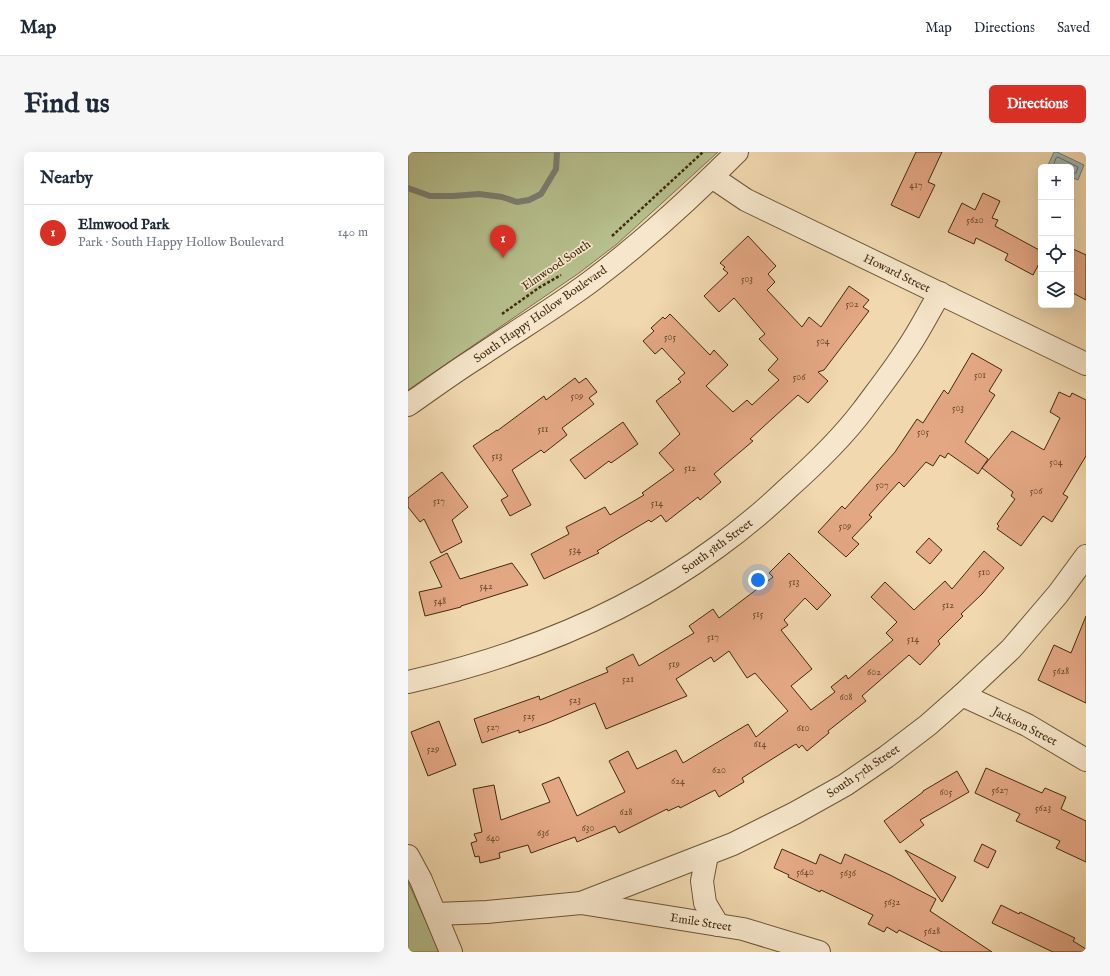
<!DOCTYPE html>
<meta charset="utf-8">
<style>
body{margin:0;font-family:"IM FELL English",serif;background:#f6f6f7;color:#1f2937}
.controls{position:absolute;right:12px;top:12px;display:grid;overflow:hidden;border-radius:6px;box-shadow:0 4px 16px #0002}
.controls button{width:36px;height:36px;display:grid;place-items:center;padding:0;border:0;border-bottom:1px solid #e0e1e3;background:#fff;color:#1f2937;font:20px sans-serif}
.you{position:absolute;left:350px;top:428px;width:14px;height:14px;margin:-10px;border:3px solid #fff;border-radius:50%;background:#1a73e8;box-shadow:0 0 0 6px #1a73e833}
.badge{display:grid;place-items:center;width:26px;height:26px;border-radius:50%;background:#d93025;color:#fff;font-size:13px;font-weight:700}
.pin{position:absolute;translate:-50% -33px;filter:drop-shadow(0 1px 2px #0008)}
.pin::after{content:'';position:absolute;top:21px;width:14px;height:12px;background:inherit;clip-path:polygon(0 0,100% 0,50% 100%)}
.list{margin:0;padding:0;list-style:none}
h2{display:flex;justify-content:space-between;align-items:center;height:52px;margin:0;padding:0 16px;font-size:17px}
h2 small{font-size:13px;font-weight:400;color:#747a83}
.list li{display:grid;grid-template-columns:26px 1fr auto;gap:12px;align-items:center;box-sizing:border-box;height:56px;padding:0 16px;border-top:1px solid #e0e1e3}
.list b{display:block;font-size:15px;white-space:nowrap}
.list p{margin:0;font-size:13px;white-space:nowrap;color:#747a83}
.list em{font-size:13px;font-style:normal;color:#747a83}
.icon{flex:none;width:22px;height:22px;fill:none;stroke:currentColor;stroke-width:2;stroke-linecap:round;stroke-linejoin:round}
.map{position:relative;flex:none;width:678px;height:800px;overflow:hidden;border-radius:6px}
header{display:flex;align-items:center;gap:24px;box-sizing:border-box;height:56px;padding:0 20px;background:#fff;border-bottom:1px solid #e0e1e3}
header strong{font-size:19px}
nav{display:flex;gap:22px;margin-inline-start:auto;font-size:14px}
.intro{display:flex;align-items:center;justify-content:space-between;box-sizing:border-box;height:96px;padding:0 24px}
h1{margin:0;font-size:28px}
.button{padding:10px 18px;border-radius:6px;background:#d93025;color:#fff;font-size:14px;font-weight:700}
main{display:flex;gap:24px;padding:0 24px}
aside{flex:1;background:#fff;border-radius:6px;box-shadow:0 4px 16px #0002}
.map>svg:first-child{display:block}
</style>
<header>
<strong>Map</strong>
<nav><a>Map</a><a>Directions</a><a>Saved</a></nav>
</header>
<div class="intro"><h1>Find us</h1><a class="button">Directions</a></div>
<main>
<aside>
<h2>Nearby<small></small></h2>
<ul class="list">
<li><span class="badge">1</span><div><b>Elmwood Park</b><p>Park · South Happy Hollow Boulevard</p></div><em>140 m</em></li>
</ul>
</aside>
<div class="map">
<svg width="678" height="800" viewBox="0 0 678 800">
<rect width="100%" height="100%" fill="#f1d8af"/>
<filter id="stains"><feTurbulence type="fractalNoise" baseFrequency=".005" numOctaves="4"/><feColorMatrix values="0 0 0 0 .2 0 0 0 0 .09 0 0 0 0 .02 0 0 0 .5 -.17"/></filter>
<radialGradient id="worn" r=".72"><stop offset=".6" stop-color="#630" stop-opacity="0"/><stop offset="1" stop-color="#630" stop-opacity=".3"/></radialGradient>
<g fill="#b6bf8d" stroke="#7c744e">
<path d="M0,0H310L209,92L171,121L0,238Z"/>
<path d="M0,730L26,787L34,800H0Z"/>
</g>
<path fill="#a0b7b6" stroke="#7a7f73" d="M646,0H649L676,13L670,28L663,25V15H644L640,13Z"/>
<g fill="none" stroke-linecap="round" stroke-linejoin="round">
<path stroke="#707062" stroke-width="1" d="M645,15L648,6L650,5L670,15L668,21L663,22"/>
<path stroke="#7a7f73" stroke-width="6" d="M0,36L22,44H45L71,42L94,45L109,50L121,48L133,42L148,17L149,0"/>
</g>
<g fill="#e4a784" stroke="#412a0f">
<path d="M508,0H534L520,30L527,33L511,66L483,53Z"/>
<path d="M575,41L592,49L584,66L590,68L587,74L633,99V108L625,123L597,108L600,102L568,86L566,92L540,80L554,51L567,58Z"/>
<path d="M340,84L368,114L360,122L367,130L359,138L394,175L401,165L413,175L441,134L461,148L455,155L461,159L416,218L410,220L420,229L400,251L390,243L342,287L345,289L306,322L313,330L292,348L290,345L258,370L253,363L243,370L241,368L189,399L191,401L136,427L123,402L161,382L158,375L197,355L202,363L236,343L234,341L266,318L251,301L272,282L248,249L273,230L270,227L277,221L254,196L247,202L235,189L246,179L243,176L255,165L257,167L262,162L302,203L306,198L320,213L298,234L325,260L339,248L344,253L371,228L360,218L370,207L351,187L357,182L326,146L311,160L296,144L320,121L315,117L317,115L312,111Z"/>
<path d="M663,96L678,103V148L663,140Z"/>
<path d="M564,201L594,218L581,239L587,243L557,290L580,307L570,322L540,301L537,306L532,303L525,314L518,310L496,335L491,330L461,363L464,365L444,386L451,392L438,405L410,380L434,354L437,357L487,300L509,267L515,271L536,238L540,242Z"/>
<path d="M167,226L171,231L178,226L189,240L181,246L186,252L154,276L159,283L136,301L133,298L104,318L123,353L102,364L93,348L100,344L65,294L89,278V279L136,244L138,248Z"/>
<path d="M651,240L662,245L664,241L678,248V304L655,342L660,345L644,370L635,364L613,394L589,377L591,374L589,372L607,347L603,344L605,340L574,316L604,279L636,298L652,266L642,260Z"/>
<path d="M215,270L230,292L203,311L201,309L177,327L162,308Z"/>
<path d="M34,320L60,355L44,368L54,390L33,401L16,367L12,370L0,355V346Z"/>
<path d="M521,386L534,398L522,412L508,400Z"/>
<path d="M576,399L596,416L574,442L553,462L555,464L530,489L532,492L512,513L501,503L454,544L458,549L420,579L421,581L399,599L394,593L391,596L388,592L334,626L336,630L311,645L307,638L272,656L271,654L260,659L259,657L211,681L207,674L169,690L167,685L123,701L120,693L91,701L92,706L72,711L71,704L67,705L63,691L69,689L66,682L74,680L65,637L86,633L93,668L142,650L134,632L151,625L169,664L217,640L201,609L220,599L229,617L268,598L275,611L340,572L348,585L380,559L347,521L339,526L321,499L306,510L303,505L268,527L279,544L198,577L187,551L139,571L111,581V578L74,591L66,567L131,544L132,548L200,520L198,516L225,502L231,514L286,481L281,474L305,457L311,466L365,425L361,421L381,401L423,443L409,458L397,446L376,468L380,473L373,478L404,517L383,534L403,558L427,540L423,535L438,523L440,527L485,488L478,481L489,470L463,445L477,430L506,458L537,429L544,437Z"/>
<path d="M39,401L52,427L104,411L120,433L53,454V455L17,464L11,440L34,435L22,410Z"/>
<path d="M678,464V551L630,528L646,493L663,501Z"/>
<path d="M31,569L48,613L20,624L3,580Z"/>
<path d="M578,616L634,641L637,636L658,645L653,657L678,669V710L648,696L652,689L608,669L612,662L567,641Z"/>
<path d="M549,619L561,640L512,668L516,673L492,691L476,669L515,640V639Z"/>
<path d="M574,692L588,699L580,716L566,709Z"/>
<path d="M374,697L408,712L412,702L433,712L437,702L482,723L528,747L522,759L584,800H534L491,778L489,781L479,775L476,780L460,772L465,763L413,738L412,740L380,725L381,723L366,716Z"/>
<path d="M497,698L548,725L534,750Z"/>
<path d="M593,753L611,762L612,760L667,786L665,789L678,797V800H645L584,771Z"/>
</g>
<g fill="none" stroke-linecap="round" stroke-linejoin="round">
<defs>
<g id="minor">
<path d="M304,25L338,48L678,212"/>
<path d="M0,253C23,237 46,220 70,205C108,179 149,155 186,127C236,89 285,44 329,0"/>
<path d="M0,530C110,505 217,463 308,396C333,378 357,358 379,337C406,313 433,287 455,258C469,239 484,220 497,200C510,182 520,161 532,141"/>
<path d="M554,543L619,573L678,608"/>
<path d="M299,703L294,729L297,751L310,773"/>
<path d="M0,704L13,728L43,800"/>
<path d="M173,751L325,692L387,661L437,633L478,605L520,573L554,543L603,497L650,442L678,404"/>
<path d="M28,762L79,760L173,751L335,777L411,800"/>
</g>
</defs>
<use href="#minor" stroke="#6d5637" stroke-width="24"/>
<g stroke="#412a0f" stroke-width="2.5" stroke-dasharray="3 2" stroke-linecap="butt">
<path d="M204,84L295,0"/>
<path d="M94,162L132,135L153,123"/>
</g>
<use href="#minor" stroke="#f6e6cb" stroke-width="22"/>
</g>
<g text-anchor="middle" stroke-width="3.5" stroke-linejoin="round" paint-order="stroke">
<g font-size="10" fill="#6a492c">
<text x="508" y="36">417</text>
<text x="567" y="71">5620</text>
<text x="339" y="130">503</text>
<text x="444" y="155">502</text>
<text x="262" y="188">505</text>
<text x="415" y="192">504</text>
<text x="572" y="226">501</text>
<text x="391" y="228">506</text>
<text x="169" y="247">509</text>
<text x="550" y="259">503</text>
<text x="135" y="280">511</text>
<text x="515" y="283">505</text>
<text x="89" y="307">513</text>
<text x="648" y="313">504</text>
<text x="282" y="319">512</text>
<text x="474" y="336">507</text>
<text x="628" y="342">506</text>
<text x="31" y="352">517</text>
<text x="249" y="354">514</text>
<text x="437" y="377">509</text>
<text x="167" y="401">534</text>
<text x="576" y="423">510</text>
<text x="386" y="433">513</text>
<text x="78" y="437">542</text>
<text x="32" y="452">548</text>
<text x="540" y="456">512</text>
<text x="350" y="465">515</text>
<text x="305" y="488">517</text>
<text x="505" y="490">514</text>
<text x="266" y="515">519</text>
<text x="653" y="522">5628</text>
<text x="466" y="523">602</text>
<text x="220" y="530">521</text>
<text x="438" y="548">608</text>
<text x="167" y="551">523</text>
<text x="121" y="567">525</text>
<text x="85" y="578">527</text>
<text x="395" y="579">610</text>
<text x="352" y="595">614</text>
<text x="25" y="600">529</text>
<text x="311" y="621">620</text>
<text x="270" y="632">624</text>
<text x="592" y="641">5627</text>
<text x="538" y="643">605</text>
<text x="635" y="659">5623</text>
<text x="218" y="663">628</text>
<text x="180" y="679">630</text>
<text x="135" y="684">636</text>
<text x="85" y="689">640</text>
<text x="397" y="723">5640</text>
<text x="440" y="724">5636</text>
<text x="484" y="753">5632</text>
<text x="524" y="782">5628</text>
</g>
<g font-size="12" fill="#412a0f" stroke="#f6e6cb">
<text transform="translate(148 113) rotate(-34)" y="4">Elmwood South</text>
<text transform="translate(489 121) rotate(26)" y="4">Howard Street</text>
<text transform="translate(132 162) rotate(-35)" y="4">South Happy Hollow Boulevard</text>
<text transform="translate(309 394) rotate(-36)" y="4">South 58th Street</text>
<text transform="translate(617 574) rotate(27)" y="4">Jackson Street</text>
<text transform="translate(455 619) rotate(-34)" y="4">South 57th Street</text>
<text transform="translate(293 770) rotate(9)" y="4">Emile Street</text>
</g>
</g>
<rect width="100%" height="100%" filter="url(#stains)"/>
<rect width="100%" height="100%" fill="url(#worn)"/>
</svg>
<div class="controls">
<button>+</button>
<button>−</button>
<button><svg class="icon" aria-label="locate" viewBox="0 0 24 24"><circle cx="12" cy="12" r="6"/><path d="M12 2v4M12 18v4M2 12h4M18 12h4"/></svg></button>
<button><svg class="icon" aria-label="layers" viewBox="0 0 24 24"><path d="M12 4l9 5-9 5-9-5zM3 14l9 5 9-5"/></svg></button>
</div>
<div class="you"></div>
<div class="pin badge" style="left:95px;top:106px">1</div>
</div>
</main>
